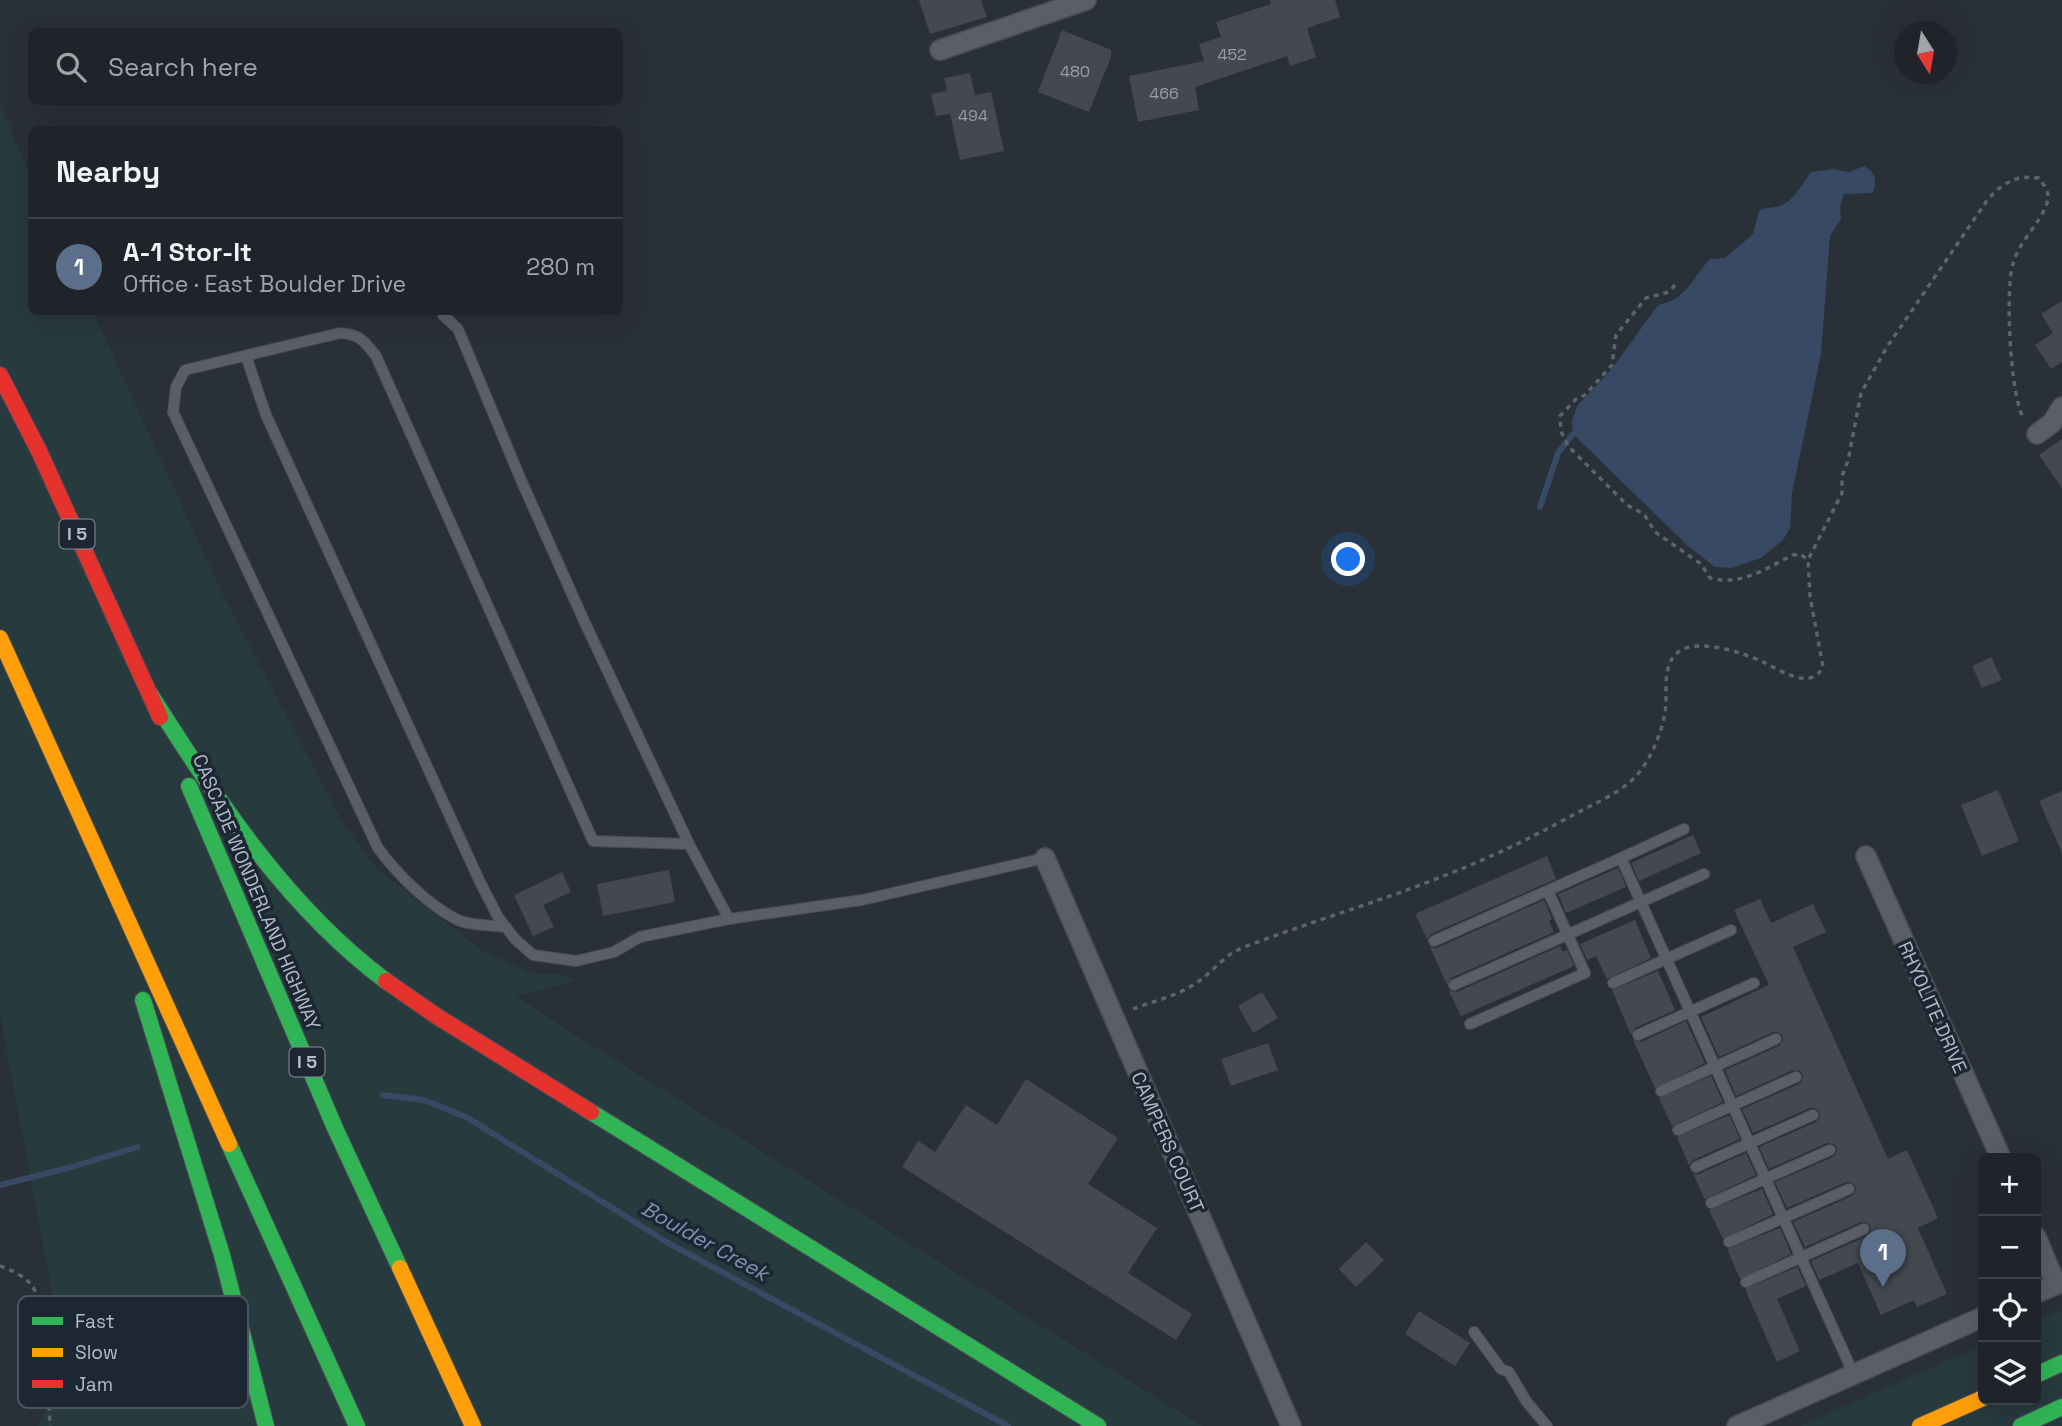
<!DOCTYPE html>
<meta charset="utf-8">
<style>
body{margin:0;font-family:"Space Grotesk",sans-serif;background:#2d3036;color:#f1f3f6}
.controls{position:absolute;right:21px;bottom:21px;display:grid;overflow:hidden;border-radius:10px;box-shadow:0 7px 28px #0002}
.controls button{width:63px;height:63px;display:grid;place-items:center;padding:0;border:0;border-bottom:2px solid #3d4147;background:#20242a;color:#f1f3f6;font:35px sans-serif}
.compass{position:absolute;left:1894px;top:21px;width:63px;height:63px;border-radius:50%;background:#20242a;box-shadow:0 7px 28px #0002;rotate:169deg}
.you{position:absolute;left:1349px;top:560px;width:24px;height:24px;margin:-18px;border:5px solid #fff;border-radius:50%;background:#1a73e8;box-shadow:0 0 0 10px #1a73e833}
.badge{display:grid;place-items:center;width:46px;height:46px;border-radius:50%;background:#1a73e8;color:#fff;font-size:23px;font-weight:700}
.pin{position:absolute;translate:-50% -58px;filter:drop-shadow(0 2px 4px #0008)}
.pin::after{content:'';position:absolute;top:37px;width:24px;height:21px;background:inherit;clip-path:polygon(0 0,100% 0,50% 100%)}
.list{margin:0;padding:0;list-style:none}
h2{display:flex;justify-content:space-between;align-items:center;height:91px;margin:0;padding:0 28px;font-size:30px}
h2 small{font-size:23px;font-weight:400;color:#a2a4a8}
.list li{display:grid;grid-template-columns:46px 1fr auto;gap:21px;align-items:center;box-sizing:border-box;height:98px;padding:0 28px;border-top:2px solid #3d4147}
.list b{display:block;font-size:26px;white-space:nowrap}
.list p{margin:0;font-size:23px;white-space:nowrap;color:#a2a4a8}
.list em{font-size:23px;font-style:normal;color:#a2a4a8}
.icon{flex:none;width:38px;height:38px;fill:none;stroke:currentColor;stroke-width:2;stroke-linecap:round;stroke-linejoin:round}
.map{position:relative;flex:none;width:2062px;height:1426px;overflow:hidden}
.search{position:absolute;background:#20242a;box-shadow:0 7px 28px #0002;left:28px;top:28px;width:595px;height:77px;display:flex;align-items:center;gap:18px;box-sizing:border-box;padding:0 24px;border-radius:10px;color:#a2a4a8;font-size:26px}
.panel{position:absolute;background:#20242a;box-shadow:0 7px 28px #0002;left:28px;top:126px;width:595px;height:189px;border-radius:10px}
.map>svg:first-child{display:block}
</style>
<div class="map">
<svg width="2062" height="1426" viewBox="0 0 2062 1426">
<rect width="100%" height="100%" fill="#2a3038"/>
<g fill="#273a3e">
<path d="M0,107L31,176L32,312H93L223,595L343,823L377,869L483,951L533,974H560L576,981L516,996L583,1040L1202,1426H38L66,1369L0,1014Z"/>
<path d="M2062,1310V1426H1800L1983,1345V1400H2036V1321Z"/>
</g>
<path fill="#384963" d="M1864,166C1876,173 1877,181 1873,193L1844,194L1840,206L1841,219L1830,236L1821,354L1792,493L1790,528L1783,540L1761,558L1731,568L1715,567L1688,546L1573,434L1572,421L1577,406L1611,370L1658,305C1688,299 1691,279 1710,259L1725,258L1753,234L1759,211C1767,206 1772,209 1780,206C1793,202 1803,183 1811,172L1833,169L1849,172Z"/>
<g fill="none" stroke-linecap="round" stroke-linejoin="round">
<g stroke="#384963" stroke-width="6">
<path d="M1540,507L1558,453L1573,434"/>
<path d="M383,1095L424,1100L468,1118L670,1244L1008,1426"/>
<path d="M0,1185L68,1168L138,1147"/>
</g>
</g>
<g fill="#444950">
<path d="M919,0H981L987,17L930,34Z"/>
<path d="M1270,0H1335L1340,17L1307,28L1316,57L1290,66L1287,56L1195,87L1199,110L1138,122L1129,76L1204,61L1199,44L1221,37L1216,22L1271,4Z"/>
<path d="M1062,30L1111,50V57L1089,112L1038,92Z"/>
<path d="M970,73L975,95L991,92L1004,151L960,160L950,114L936,116L931,94L947,91L944,78Z"/>
<path d="M2062,301V362L2051,369L2035,345L2053,333L2041,314Z"/>
<path d="M2062,439V488L2039,455Z"/>
<path d="M1991,657L2002,680L1982,688L1972,666Z"/>
<path d="M1998,790L2019,841L1982,856L1961,805Z"/>
<path d="M2062,791V853L2039,801Z"/>
<path d="M1693,835L1701,853L1639,881L1631,863Z"/>
<path d="M1547,856L1556,879L1431,934L1427,939L1415,914Z"/>
<path d="M1618,868L1626,887L1566,913L1558,894Z"/>
<path d="M669,870L675,902L603,916L597,884Z"/>
<path d="M562,872L571,892L543,905L554,927L533,936L514,895Z"/>
<path d="M1760,899L1771,923L1813,904L1826,932L1793,947L1888,1159L1907,1150L1938,1218L1918,1228L1947,1294L1917,1307L1914,1300L1881,1315L1858,1263L1819,1280L1811,1261L1867,1236L1870,1233L1871,1227L1868,1223L1861,1222L1805,1247L1793,1222L1852,1196L1856,1190L1855,1185L1850,1182H1846L1787,1208L1775,1182L1833,1157L1836,1154L1837,1148L1834,1144L1827,1143L1769,1169L1759,1147L1816,1122L1820,1116L1819,1111L1814,1108H1810L1753,1133L1742,1109L1799,1084L1802,1081L1803,1075L1800,1071L1793,1070L1736,1096L1725,1070L1779,1046L1783,1040L1782,1035L1777,1032H1773L1719,1057L1701,1017L1769,985L1734,910Z"/>
<path d="M1544,900L1552,919L1549,921L1554,932L1451,978L1447,985L1430,947L1437,948Z"/>
<path d="M1635,920L1651,958L1607,979L1596,956L1587,960L1580,944Z"/>
<path d="M1560,946L1563,952L1567,950L1574,966L1461,1016L1449,991L1457,992Z"/>
<path d="M1658,971L1675,1010L1635,1028L1631,1035L1612,990Z"/>
<path d="M1262,992L1278,1018L1253,1033L1238,1006Z"/>
<path d="M1686,1021L1705,1063L1655,1088L1633,1040L1641,1042Z"/>
<path d="M1268,1043L1278,1070L1231,1086L1221,1059Z"/>
<path d="M1711,1076L1723,1102L1672,1126L1659,1098Z"/>
<path d="M1026,1079L1118,1138L1088,1184L1157,1228L1128,1273L1192,1314L1176,1340L902,1167L918,1141L935,1152L966,1105L997,1125Z"/>
<path d="M1729,1115L1740,1139L1693,1160L1689,1165L1677,1137Z"/>
<path d="M1746,1153L1756,1175L1705,1199L1693,1174H1699Z"/>
<path d="M1762,1189L1773,1214L1723,1239L1709,1210Z"/>
<path d="M1780,1228L1791,1254L1740,1279L1727,1249Z"/>
<path d="M1366,1242L1384,1260L1356,1287L1339,1269Z"/>
<path d="M1797,1267L1806,1286L1777,1299L1800,1351L1777,1362L1745,1289Z"/>
<path d="M1419,1311L1470,1343L1455,1366L1405,1334Z"/>
</g>
<g fill="none" stroke-linecap="round" stroke-linejoin="round">
<defs>
<g id="lane">
<path d="M443,315L458,329L521,480L585,623L689,844L729,919"/>
<path d="M246,356L266,415L480,882L498,917L515,939L533,955L576,961L614,952L640,937L729,919L862,900L1045,858"/>
<path d="M1621,858L1684,829"/>
<path d="M506,927C491,925 469,926 456,919C427,904 397,874 378,848L173,412L176,387L185,370L340,333C360,334 364,341 376,356L593,841L689,844"/>
<path d="M1434,941L1621,858L1854,1375"/>
<path d="M1613,983L1731,930"/>
<path d="M1454,985L1704,874"/>
<path d="M1470,1024L1585,973L1548,891"/>
<path d="M1638,1035L1754,983"/>
<path d="M1661,1091L1776,1039"/>
<path d="M1678,1130L1796,1077"/>
<path d="M1696,1167L1813,1115"/>
<path d="M1711,1203L1830,1150"/>
<path d="M1729,1242L1849,1189"/>
<path d="M1746,1282L1864,1229"/>
<path d="M1474,1332L1501,1369L1509,1372L1526,1401L1547,1426"/>
</g>
<g id="street">
<path d="M940,50L1086,0"/>
<path d="M2037,434L2052,423L2062,407"/>
<path d="M1866,856L2001,1158"/>
<path d="M1045,858L1291,1426"/>
<path d="M2036,1237L2056,1284"/>
<path d="M2036,1293L2062,1282"/>
<path d="M1737,1426L1983,1317"/>
</g>
<g id="fast">
<path d="M150,694C217,799 285,906 386,981"/>
<path d="M189,786L335,1128L400,1268"/>
<path d="M143,1000L222,1255L266,1426"/>
<path d="M591,1112L1098,1426"/>
<path d="M229,1144L357,1426"/>
<path d="M2036,1375L2062,1363"/>
<path d="M2021,1426L2062,1407"/>
</g>
<g id="slow">
<path d="M0,638L229,1144"/>
<path d="M400,1268L473,1426"/>
<path d="M1920,1426L1983,1398"/>
</g>
<g id="jam">
<path d="M0,375L39,451L160,717"/>
<path d="M386,981L438,1017L591,1112"/>
</g>
</defs>
<use href="#lane" stroke="#484c53" stroke-width="12"/>
<use href="#street" stroke="#484c53" stroke-width="22"/>
<use href="#fast" stroke="#484c55" stroke-width="18"/>
<use href="#slow" stroke="#484c55" stroke-width="18"/>
<use href="#jam" stroke="#484c55" stroke-width="18"/>
<g stroke="#5d636a" stroke-width="3.5" stroke-dasharray="5 5" stroke-linecap="butt">
<path d="M1675,285L1669,292L1646,298L1616,335L1612,365L1585,395L1576,399L1560,416L1561,431L1568,446L1627,505L1644,514L1655,532L1701,564L1710,578C1743,586 1764,569 1793,555L1800,554L1808,560"/>
<path d="M1133,1009C1153,1001 1178,996 1196,983C1212,973 1224,955 1242,948C1309,922 1379,902 1446,875C1490,858 1533,837 1575,814C1595,803 1621,793 1637,775C1651,759 1661,734 1665,713C1668,695 1662,671 1674,656C1690,635 1742,652 1763,662C1778,669 1811,692 1823,667L1810,596L1808,560L1842,493V476L1848,461L1861,393L1887,347L1988,199C2004,182 2016,175 2039,178C2044,185 2051,194 2047,203C2040,224 2019,241 2013,264C2005,288 2010,398 2024,419"/>
<path d="M0,1266C10,1269 26,1277 32,1286C48,1306 48,1397 50,1426"/>
</g>
<use href="#lane" stroke="#5a5e66" stroke-width="10"/>
<use href="#street" stroke="#5a5e66" stroke-width="19"/>
<use href="#fast" stroke="#30b455" stroke-width="16"/>
<use href="#slow" stroke="#ff9f0a" stroke-width="16"/>
<use href="#jam" stroke="#e5322d" stroke-width="16"/>
</g>
<g text-anchor="middle" stroke-width="7" stroke-linejoin="round" paint-order="stroke">
<g font-size="16" fill="#989fab">
<text x="1232" y="60">452</text>
<text x="1075" y="77">480</text>
<text x="1164" y="99">466</text>
<text x="973" y="121">494</text>
</g>
<g fill="#1d2633" stroke="#878f9c" stroke-width="2">
<rect x="59.5" y="519.5" width="35" height="29" rx="5"/>
<rect x="289.5" y="1047.5" width="35" height="29" rx="5"/>
</g>
<g font-size="18" font-weight="bold" fill="#b4bcc9">
<text x="77" y="540">I 5</text>
<text x="307" y="1068">I 5</text>
</g>
<g font-size="19" fill="#b4bcc9" stroke="#1d2633">
<text transform="translate(257 892) rotate(67)" y="7">CASCADE WONDERLAND HIGHWAY</text>
<text transform="translate(1933 1007) rotate(66)" y="7">RHYOLITE DRIVE</text>
<text transform="translate(1168 1142) rotate(66)" y="7">CAMPERS COURT</text>
</g>
<g font-size="21" font-style="italic" fill="#7c92b1" stroke="#1d2633">
<text transform="translate(705 1241) rotate(29)" y="7">Boulder Creek</text>
</g>
</g>
<rect x="18" y="1296" width="230" height="112" rx="10" fill="#1d2633" stroke="#4a5360" stroke-width="2"/>
<rect x="32" y="1317" width="31" height="8" fill="#30b455"/>
<rect x="32" y="1348" width="31" height="9" fill="#ff9f0a"/>
<rect x="32" y="1380" width="31" height="8" fill="#e5322d"/>
<g font-size="19" fill="#b4bcc9">
<text x="75" y="1328">Fast</text>
<text x="75" y="1359">Slow</text>
<text x="75" y="1391">Jam</text>
</g>
</svg>
<div class="controls">
<button>+</button>
<button>−</button>
<button><svg class="icon" aria-label="locate" viewBox="0 0 24 24"><circle cx="12" cy="12" r="6"/><path d="M12 2v4M12 18v4M2 12h4M18 12h4"/></svg></button>
<button><svg class="icon" aria-label="layers" viewBox="0 0 24 24"><path d="M12 4l9 5-9 5-9-5zM3 14l9 5 9-5"/></svg></button>
</div>
<svg class="compass" viewBox="-18 -18 36 36"><path d="M0-13l5 13h-10z" fill="#e53935"/><path d="M0 13l5-13h-10z" fill="#a2a4a8"/></svg>
<div class="you"></div>
<div class="pin badge" style="left:1883px;top:1287px;background:#5c6f8a">1</div>
<div class="search"><svg class="icon" aria-label="search" viewBox="0 0 24 24"><circle cx="10" cy="10" r="6"/><path d="M15 15l6 6"/></svg>Search here</div>
<section class="panel">
<h2>Nearby<small></small></h2>
<ul class="list">
<li><span class="badge" style="background:#5c6f8a">1</span><div><b>A-1 Stor-It</b><p>Office · East Boulder Drive</p></div><em>280 m</em></li>
</ul>
</section>
</div>
